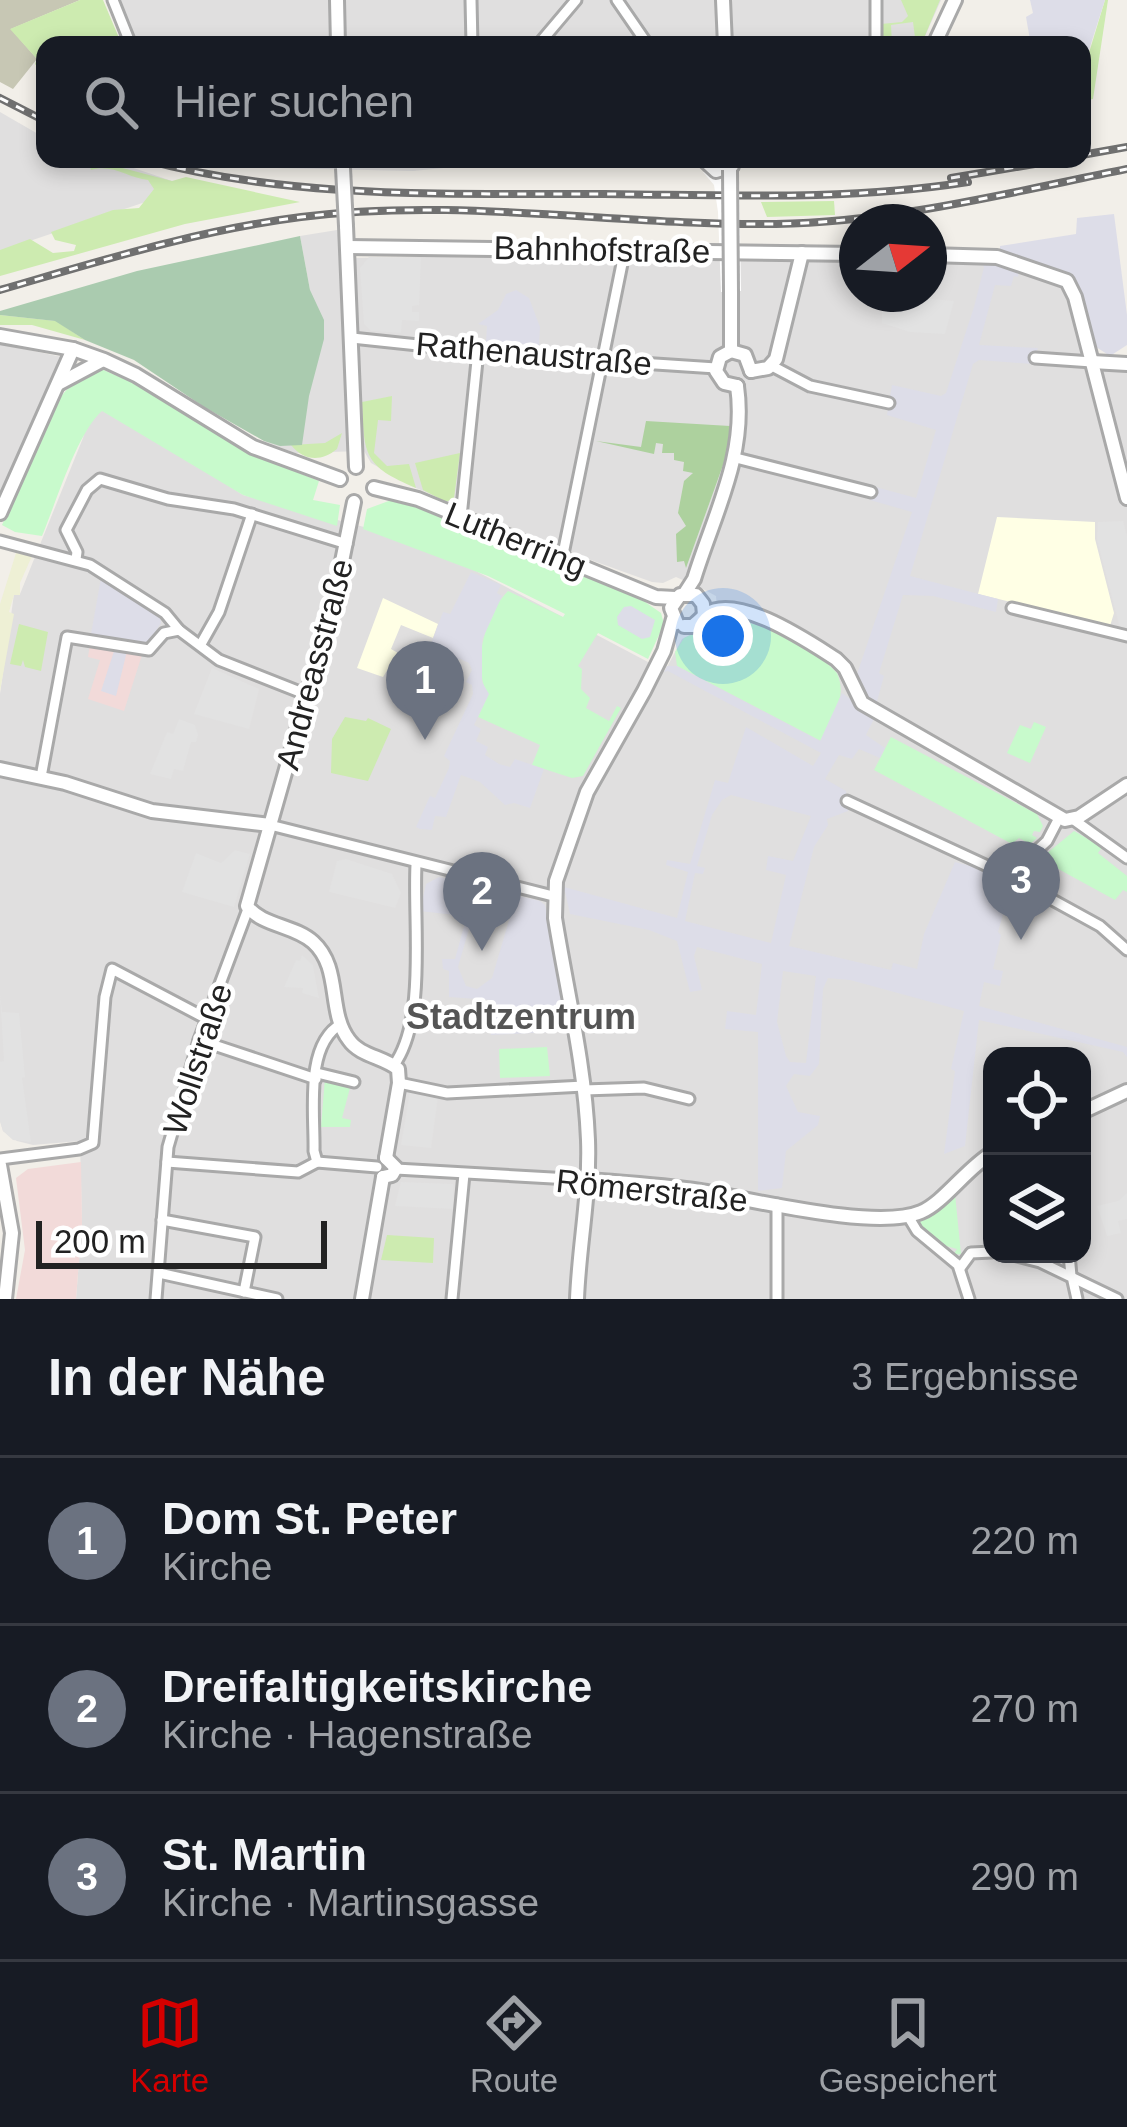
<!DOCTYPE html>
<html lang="de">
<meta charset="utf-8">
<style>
body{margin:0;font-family:Helvetica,sans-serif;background:#20242c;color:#f1f3f6}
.controls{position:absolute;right:36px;bottom:36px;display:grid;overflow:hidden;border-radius:24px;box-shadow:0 6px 18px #0003}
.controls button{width:108px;height:108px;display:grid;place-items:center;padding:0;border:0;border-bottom:3px solid #363941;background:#171b24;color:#f1f3f6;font:60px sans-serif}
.compass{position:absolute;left:839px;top:204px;width:108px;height:108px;border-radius:50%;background:#171b24;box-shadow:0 6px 18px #0003;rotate:73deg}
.scale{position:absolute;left:36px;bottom:30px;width:291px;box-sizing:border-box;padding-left:12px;border:6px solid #222;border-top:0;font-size:33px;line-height:42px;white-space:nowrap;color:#222;-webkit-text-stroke:9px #fff;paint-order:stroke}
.you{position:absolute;left:723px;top:636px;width:42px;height:42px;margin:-30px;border:9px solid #fff;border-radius:50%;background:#1a73e8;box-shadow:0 0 0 18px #1a73e833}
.badge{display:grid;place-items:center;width:78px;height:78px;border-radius:50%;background:#d40000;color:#fff;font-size:39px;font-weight:700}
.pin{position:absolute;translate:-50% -99px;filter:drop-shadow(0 3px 6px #0008)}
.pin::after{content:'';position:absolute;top:63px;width:42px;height:36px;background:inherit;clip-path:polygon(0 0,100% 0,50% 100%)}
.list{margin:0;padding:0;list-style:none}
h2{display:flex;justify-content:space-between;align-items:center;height:156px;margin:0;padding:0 48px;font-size:51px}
h2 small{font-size:39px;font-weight:400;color:#9ea1a6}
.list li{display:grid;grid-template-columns:78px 1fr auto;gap:36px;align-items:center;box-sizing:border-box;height:168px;padding:0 48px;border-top:3px solid #363941}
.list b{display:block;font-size:45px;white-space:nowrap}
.list p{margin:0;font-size:39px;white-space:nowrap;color:#9ea1a6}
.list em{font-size:39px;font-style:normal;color:#9ea1a6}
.icon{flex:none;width:66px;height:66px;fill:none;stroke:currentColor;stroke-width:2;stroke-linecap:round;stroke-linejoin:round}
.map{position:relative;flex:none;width:1127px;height:1299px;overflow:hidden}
.search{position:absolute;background:#171b24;box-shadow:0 6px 18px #0003;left:36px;right:36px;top:36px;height:132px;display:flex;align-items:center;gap:30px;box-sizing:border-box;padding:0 42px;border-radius:24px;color:#9ea1a6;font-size:45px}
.sheet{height:660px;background:#171b24}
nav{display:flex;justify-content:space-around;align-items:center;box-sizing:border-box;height:168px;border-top:3px solid #363941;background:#171b24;font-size:33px;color:#9ea1a6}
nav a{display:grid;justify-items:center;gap:6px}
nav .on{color:#d40000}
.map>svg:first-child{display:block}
</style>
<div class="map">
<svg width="1127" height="1299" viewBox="0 0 1127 1299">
<rect width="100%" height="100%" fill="#f2efe9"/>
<g fill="#e0dfdf" fill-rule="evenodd">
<path d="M118,0H941L921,45H138Z"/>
<path d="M0,112L45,138V159H107L172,181V193L0,251Z"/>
<path d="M205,159H477L474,165L413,171L233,167Z"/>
<path d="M337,230L343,258L423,257L427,252L857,259V294H929V259L988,260L1061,282L1068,289L1086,367L1127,368V1299H76L82,1223L80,1141L33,1145L17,1141L3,1131L0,1121V694L14,594H20L83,438L94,400L243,495L364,527L472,569L665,671L682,639L718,621L716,596L703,589L676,577L663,583L652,582L588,559L416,488L371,463L364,451L295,453L264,441L310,290L300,236ZM992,1056H1082V1254H992Z"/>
<path d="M0,344L62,357L0,497Z"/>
</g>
<g fill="#f2dad9">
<path d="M90,644L142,655L124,711L88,699L100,660L88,657Z"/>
<path d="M81,1162L82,1223L76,1299H16L25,1250L16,1178L28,1169Z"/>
</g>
<g fill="#ffffe5">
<path d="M997,517L1095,522V539L1114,613L1110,626L978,594Z"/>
<path d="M383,598L438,624L433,638L401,625L391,649L398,653L383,677L357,668Z"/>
</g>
<path fill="#c7c7b4" d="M0,0H80L11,29L37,59L13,89L0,82Z"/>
<path fill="#eef0d5" d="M16,553L32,556L20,583V595H14L9,612L14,614L0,691V604Z"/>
<g fill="#cdebb0">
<path d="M80,0H103L122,45H45V75L35,64L37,59L10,29Z"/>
<path d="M901,0H940L921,45H916L913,22L891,25L892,45H883L881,24L902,22L908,16Z"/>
<path d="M1105,0H1108L1093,99L1082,101L1085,66Z"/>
<path d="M88,159L172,181L186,177L300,202L185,224L0,276V250L30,239L53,253L74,251L76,245L55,240L51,232L113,210L139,208L154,189L148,180C129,178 111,163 91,170Z"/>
<path d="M834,201L835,215L767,217L761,202Z"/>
<path d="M0,315L56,321L85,340L32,325H0Z"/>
<path d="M392,396L391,421L378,420L374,453L387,466L409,464L416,488C364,466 364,456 362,402Z"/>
<path d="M342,433L337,449C321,462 304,461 291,445L325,443Z"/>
<path d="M460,453L454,498L446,502L423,490L415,463Z"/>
<path d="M19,624L48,632L41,671L25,667L23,660L21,666L10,664Z"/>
<path d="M345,717L366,721L368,718L391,729L368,781L331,773L332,739Z"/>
<path d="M387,1235L434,1238L433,1263L381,1260Z"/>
</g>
<path fill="#add19e" d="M646,421L730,426L727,454L686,568L684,561L677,562L676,534L686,526L678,513L684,481L693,473L683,471L684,462L674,460V453H662L663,444L656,443L654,454L596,441L641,447Z"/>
<path fill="#aacbaf" d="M300,236L310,290L324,320V339L309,396L302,445L280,446L264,441L204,407L134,360L85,340L55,321L0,315V311L137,271Z"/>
<g fill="#c8facc">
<path d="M101,369L129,381L250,453L319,481L313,500L340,505L337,526L243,495L102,411C77,433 57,500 42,536L15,532L2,525C21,483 47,378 101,369Z"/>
<path d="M394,499L410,502L638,597L661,613L664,624L648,659L598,633L578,666L582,669L581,689L590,698L586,708L609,721L617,706L621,708L583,776L572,778L532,765L540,745L478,717L488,695C471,664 486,613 508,591L563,617L565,614L488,576L363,529L367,509Z"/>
<path d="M723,619C763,621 810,643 837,673C848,698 832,718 821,741L677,666L675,652L684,638Z"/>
<path d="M1034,722L1046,727L1030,763L1007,753L1020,725L1031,729Z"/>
<path d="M891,737L1037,814L1043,826L1040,832L1034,831L1032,835L1037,838L1030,844L1019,838L1012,844L874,770Z"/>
<path d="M1074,831L1102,847L1098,853L1127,876V892L1123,890L1115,900L1040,859Z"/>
<path d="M547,1047L550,1076L500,1078L499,1049Z"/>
<path d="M325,1078L351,1084L342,1118L351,1120L350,1127H321Z"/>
<path d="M955,1194L961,1254L953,1255L957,1249L939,1244L918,1223L939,1211Z"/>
</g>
<g fill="#e2e2e2">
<path d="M369,257L421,258L419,305L412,306V312H419V321L402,320L401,333L371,331L364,324L360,268Z"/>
<path d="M870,294L954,301L945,334L910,332L882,323V297Z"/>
<path d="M1123,521L1127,536V630L1120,628L1097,540L1098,522Z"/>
<path d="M212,668L259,689L249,729L194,714Z"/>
<path d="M179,719L195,725L198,735L196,742H191L183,771L174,769L171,779L150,774L167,732L173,734Z"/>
<path d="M235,850L250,854L234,907L182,892L196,853L221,863Z"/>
<path d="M346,859L392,874L401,893L395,908L329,892L337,861Z"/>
<path d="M302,955L313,965L319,998L302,993L303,988L284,987L296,960L300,961Z"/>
<path d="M0,993L2,1012L19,1013L25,1077L22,1078L31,1142L13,1140L3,1131L0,1121V1062L4,1061Z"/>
<path d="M410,1092L438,1096L431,1148L401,1145Z"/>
<path d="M401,1182L453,1184L454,1209L395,1206Z"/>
<path d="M1127,1193V1219L1118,1221L1121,1233L1107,1236L1097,1206L1118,1201Z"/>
</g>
<g fill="#dddde8" fill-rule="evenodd">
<path d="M1030,0H1105L1087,56L1082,90V45H1041L1040,38L1030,40L1026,17L1033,13Z"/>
<path d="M1114,214L1127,315V345L1110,356L1093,345L1078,287L1068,273L1000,252V246L1076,234L1077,218Z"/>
<path d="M981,262L1020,264L1018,277L1014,276L1011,286L995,285L979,345L1038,348L1031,364L979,360L973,364L910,576L998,599L996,612L933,596L903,595L879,673L884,676L876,705L870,701L857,674L912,512L870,500L872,486L916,498L936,430L887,415L892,385L941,396L946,393L974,307L984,267Z"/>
<path d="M516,290L529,298L540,327L539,345L486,342L487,326L478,324L498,310L506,294Z"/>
<path d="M471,572L501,585L497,593L502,596L482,640V682L489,694L474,725L481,729L476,741L488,747L485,755L499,764L510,767L515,759L544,769L530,808L514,803L505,805L480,782L461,775L446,817L435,816L432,830L420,829L416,827L430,796L435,798L449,768L450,761L444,756L473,694L472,685L466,682L472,670L469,663L460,659L453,662L429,649L443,612L450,614Z"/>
<path d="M101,578L160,617L161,623L148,643L91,634Z"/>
<path d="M631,606L655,620L650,637L642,639L618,625L617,617L624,607Z"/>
<path d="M115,648L127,651L116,696L101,691Z"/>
<path d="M667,666H677L820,741L842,693L875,717L866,735L885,748L880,758L859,749L852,759L839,755L825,779L846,791L848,811L827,819L828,825L814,847L789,946L891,970L893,963L917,969L924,934L955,862L992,872L1020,889L1009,893L998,932L1001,935L993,969L1003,971L1000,986L984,982L979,1006L1127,1047V1057L1123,1052L979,1020L965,1146L944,1154L955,1071L951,1069L964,1011L850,980L828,978L823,989L819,1064L810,1076L794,1074L786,1086L798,1112L820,1116L818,1125L786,1151L782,1188L758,1191V1032L725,1029L727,1011L756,1015L762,964L697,947L694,956L702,990L690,992L677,941L649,930L570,914L564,887L677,918L688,872L666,865L667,860L690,864L715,780L728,783L746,727L813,766L821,753L668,671L664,672ZM731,795L811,816L793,861L768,856L766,870L786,875L771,943L685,921L695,873L703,874L705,868L697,866L712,815L722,800ZM783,971L816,976L806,1063L790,1062L786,1056L777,1022Z"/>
<path d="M439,877L540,901L545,905L566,1010L563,1018L551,1020L552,1032L491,1035V1000L449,997V971L443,969L442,959H455L469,908L458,904L455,915L420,911L426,884ZM475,908L510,917L492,978L477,989L466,986L458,967Z"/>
</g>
<path fill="#fff" d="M739,169L741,291L721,292L718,212L714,185L703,172Z"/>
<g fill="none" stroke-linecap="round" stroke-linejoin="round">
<defs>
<g id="minor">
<path d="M113,0L131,45"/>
<path d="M471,0L472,45"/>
<path d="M617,0L648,45"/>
<path d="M876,0V45"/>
<path d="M538,45L576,0"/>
<path d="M352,338L503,354L716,368"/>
<path d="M1035,358L1092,362"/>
<path d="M772,366L810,386L889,403"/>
<path d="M736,458L871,492"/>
<path d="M461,517L478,351"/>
<path d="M0,541L90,565L165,613L179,630L219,660L305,694"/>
<path d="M76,559L77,552L66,530L87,490L100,479L168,499L234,509L347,544"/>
<path d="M562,559L625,249"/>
<path d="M1012,608L1127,636"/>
<path d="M201,644L219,612L252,514"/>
<path d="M41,777L67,637L149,650L164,633L179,630"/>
<path d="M847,801L1009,876L1100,926L1127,950"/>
<path d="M1074,820L1127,858"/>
<path d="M270,825L553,896"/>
<path d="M1009,876L1047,841L1059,818"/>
<path d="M199,1040L316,1079"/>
<path d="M394,1065C427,1019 413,922 416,865"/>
<path d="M317,1073L354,1082"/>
<path d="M399,1083L447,1093L584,1086"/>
<path d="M584,1090L644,1088L689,1099"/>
<path d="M0,1159L79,1149L93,1143L105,997L112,969L207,1019"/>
<path d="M167,1162L298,1172L317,1162L377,1167"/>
<path d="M317,1162L314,1151C315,1114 304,1045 341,1024"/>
<path d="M396,1169L588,1180"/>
<path d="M777,1204V1299"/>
<path d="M908,1216L917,1231L958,1265L969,1299"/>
<path d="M162,1220L255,1237L244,1292"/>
<path d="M1009,1254L1040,1262L1117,1299"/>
<path d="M1069,1254L1071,1276"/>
<path d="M960,1268L971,1253L992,1252"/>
<path d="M159,1273L277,1299"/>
<path d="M1073,1281L1077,1299"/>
<path d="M156,1299L168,1147L199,1040L248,909"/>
<path d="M452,1299L464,1174"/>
</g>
<g id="tertiary">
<path d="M337,0L338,45"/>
<path d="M723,0L725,45"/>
<path d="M934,45L955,0"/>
<path d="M703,159L716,171L732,166"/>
<path d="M346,226L356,467"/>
<path d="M348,247L857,254"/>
<path d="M929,255L997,257L1067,281L1075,297L1127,498"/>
<path d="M731,292V351"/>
<path d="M0,336L73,349L104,360L136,375L253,447L340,479"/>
<path d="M731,351L720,357L716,371L724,383L737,386"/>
<path d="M731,351L745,355L751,371"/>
<path d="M1092,362L1127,364"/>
<path d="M751,371L768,368L776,359L802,253"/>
<path d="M58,384L103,360"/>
<path d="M374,488L418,499L656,597L675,598"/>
<path d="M354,502L334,601L247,906C262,926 294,925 313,942C342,968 327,1012 349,1040C360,1056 384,1057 398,1069L399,1083L386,1158"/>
<path d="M0,513L73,349"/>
<path d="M685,593L694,579C714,514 747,455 737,386"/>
<path d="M677,623L671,608L680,595H696L703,604L704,615"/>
<path d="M684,626H692C697,623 701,618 706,614C738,593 809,642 836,659L845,668L862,703L1065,820L1079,817L1127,785"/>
<path d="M0,769L65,783L152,811L270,825"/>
<path d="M1082,1112L1127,1091"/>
<path d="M0,1165L12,1233L5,1299"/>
<path d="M383,1177L392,1175L396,1168L386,1158"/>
<path d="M588,1180C625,1183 663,1185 700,1191C751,1199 876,1231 921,1212C943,1203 966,1169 992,1153"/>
<path d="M362,1299L383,1177"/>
<path d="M577,1299C579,1246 590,1194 588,1140C585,1065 567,992 555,918L556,881L587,792L644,691L664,651L673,619"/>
</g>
</defs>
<use href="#minor" stroke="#a9a9a9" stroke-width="15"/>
<use href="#tertiary" stroke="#a9a9a9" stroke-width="18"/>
<use href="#minor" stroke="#fff" stroke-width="9"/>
<use href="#tertiary" stroke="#fff" stroke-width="12"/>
<defs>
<g id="rail">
<path d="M0,98L45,121"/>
<path d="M1082,155L1127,147"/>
<path d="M142,159C291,200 450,193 604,194C725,195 847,201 968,182"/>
<path d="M951,178L1064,159"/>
<path d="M0,290C100,261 198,230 301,217C459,197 618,226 776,224C894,222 1012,192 1127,169"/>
</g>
</defs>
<use href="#rail" stroke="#707070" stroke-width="8"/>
<use href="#rail" stroke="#fff" stroke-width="3" stroke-dasharray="9" stroke-linecap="butt"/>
<defs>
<g id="tertiary-bridge">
<path d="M343,168L346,226"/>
<path d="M730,170L731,292"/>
</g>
</defs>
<use href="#tertiary-bridge" stroke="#a9a9a9" stroke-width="18" stroke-linecap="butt"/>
<use href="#tertiary-bridge" stroke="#fff" stroke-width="12"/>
</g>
<g text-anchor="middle" stroke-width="9" stroke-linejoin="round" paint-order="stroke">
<g font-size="33" fill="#222" stroke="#fff">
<text transform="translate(602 249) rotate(1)" y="12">Bahnhofstraße</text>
<text transform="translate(534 353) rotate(5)" y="12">Rathenaustraße</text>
<text transform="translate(516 539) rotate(22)" y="12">Lutherring</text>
<text transform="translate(314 664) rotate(-75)" y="12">Andreasstraße</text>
<text transform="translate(197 1059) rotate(-72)" y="12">Wollstraße</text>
<text transform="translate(652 1190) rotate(6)" y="12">Römerstraße</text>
</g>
<g font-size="36" font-weight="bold" fill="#555" stroke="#fff">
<text x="521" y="1029">Stadtzentrum</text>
</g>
</g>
</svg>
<div class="controls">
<button><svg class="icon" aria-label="locate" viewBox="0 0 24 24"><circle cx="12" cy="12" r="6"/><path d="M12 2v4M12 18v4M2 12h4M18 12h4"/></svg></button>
<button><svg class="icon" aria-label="layers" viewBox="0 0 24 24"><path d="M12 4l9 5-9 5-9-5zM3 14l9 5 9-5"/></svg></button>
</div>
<svg class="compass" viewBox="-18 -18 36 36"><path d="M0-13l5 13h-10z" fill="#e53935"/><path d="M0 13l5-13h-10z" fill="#9ea1a6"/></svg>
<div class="scale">200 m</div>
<div class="you"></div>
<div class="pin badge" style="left:425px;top:740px;background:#6b7280">1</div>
<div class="pin badge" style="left:482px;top:951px;background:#6b7280">2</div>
<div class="pin badge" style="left:1021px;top:940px;background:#6b7280">3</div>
<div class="search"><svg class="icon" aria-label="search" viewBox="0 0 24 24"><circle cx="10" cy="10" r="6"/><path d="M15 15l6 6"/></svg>Hier suchen</div>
</div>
<section class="sheet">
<h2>In der Nähe<small>3 Ergebnisse</small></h2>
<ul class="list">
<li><span class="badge" style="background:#6b7280">1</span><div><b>Dom St. Peter</b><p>Kirche</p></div><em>220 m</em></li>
<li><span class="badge" style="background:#6b7280">2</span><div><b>Dreifaltigkeitskirche</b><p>Kirche · Hagenstraße</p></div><em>270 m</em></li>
<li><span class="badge" style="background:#6b7280">3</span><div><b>St. Martin</b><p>Kirche · Martinsgasse</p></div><em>290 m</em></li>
</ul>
</section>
<nav>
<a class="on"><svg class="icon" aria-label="map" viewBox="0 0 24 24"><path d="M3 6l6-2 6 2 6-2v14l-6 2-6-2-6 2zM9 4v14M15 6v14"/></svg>Karte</a>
<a><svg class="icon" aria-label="directions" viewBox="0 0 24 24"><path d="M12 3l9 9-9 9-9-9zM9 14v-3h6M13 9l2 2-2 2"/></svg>Route</a>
<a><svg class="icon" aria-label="saved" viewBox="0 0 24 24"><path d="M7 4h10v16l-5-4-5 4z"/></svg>Gespeichert</a>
</nav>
